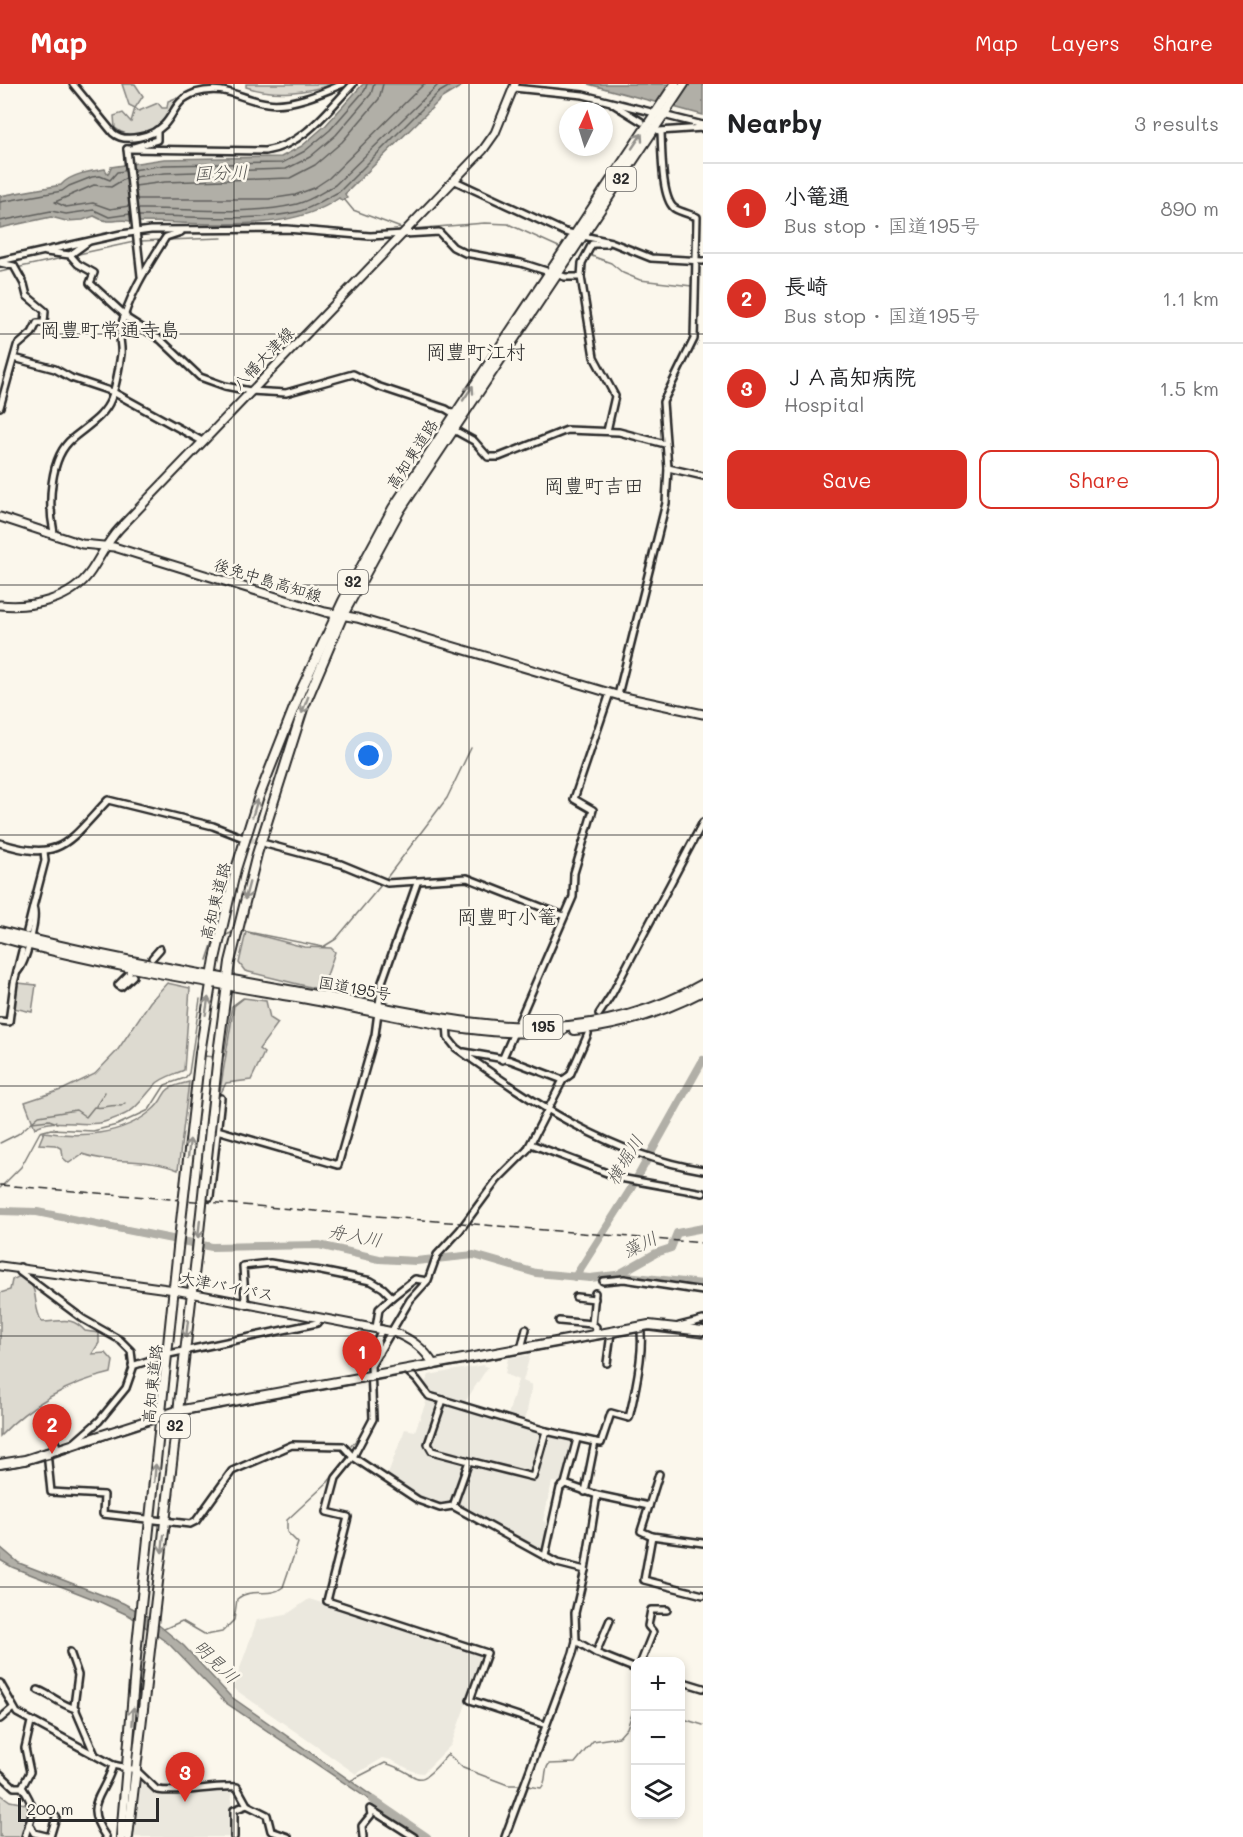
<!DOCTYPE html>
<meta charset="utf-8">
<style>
body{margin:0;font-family:Mali,"Klee One",sans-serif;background:#f2f2f2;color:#202124}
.controls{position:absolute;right:18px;bottom:18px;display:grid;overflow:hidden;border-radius:12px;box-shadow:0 3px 9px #0003}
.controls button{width:54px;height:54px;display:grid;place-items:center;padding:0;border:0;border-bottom:2px solid #e0e0e0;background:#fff;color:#202124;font:30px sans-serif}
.compass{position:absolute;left:559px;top:18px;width:54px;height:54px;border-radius:50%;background:#fff;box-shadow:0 3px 9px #0003;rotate:4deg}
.scale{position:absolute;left:18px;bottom:15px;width:141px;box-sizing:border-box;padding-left:6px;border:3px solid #2b2b2b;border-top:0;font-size:16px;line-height:21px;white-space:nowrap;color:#2b2b2b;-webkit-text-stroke:4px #fbf7ec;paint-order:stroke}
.you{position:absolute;left:369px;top:672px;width:21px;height:21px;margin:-15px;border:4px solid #fff;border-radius:50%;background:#1a73e8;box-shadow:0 0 0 9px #1a73e833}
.badge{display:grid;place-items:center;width:39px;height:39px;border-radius:50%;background:#d93025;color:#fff;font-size:20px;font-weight:700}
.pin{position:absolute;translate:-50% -50px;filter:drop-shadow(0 2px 3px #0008)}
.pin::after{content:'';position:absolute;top:32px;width:21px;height:18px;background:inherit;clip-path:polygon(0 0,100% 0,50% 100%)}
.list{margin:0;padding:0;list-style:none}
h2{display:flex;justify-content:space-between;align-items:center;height:78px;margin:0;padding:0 24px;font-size:26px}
h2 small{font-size:20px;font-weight:400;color:#757577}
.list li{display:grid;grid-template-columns:39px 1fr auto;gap:18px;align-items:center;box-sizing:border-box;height:90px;padding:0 24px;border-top:2px solid #e0e0e0}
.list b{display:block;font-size:22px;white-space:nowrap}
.list p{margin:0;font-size:20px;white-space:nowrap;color:#757577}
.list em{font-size:20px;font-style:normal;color:#757577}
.actions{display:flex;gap:12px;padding:18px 24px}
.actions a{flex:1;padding:14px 0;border:2px solid #d93025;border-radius:12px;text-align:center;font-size:21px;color:#d93025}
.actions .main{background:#d93025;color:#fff}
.icon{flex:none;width:33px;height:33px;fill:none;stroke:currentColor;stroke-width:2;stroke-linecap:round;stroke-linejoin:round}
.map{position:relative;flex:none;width:703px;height:1753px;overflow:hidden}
header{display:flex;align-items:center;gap:36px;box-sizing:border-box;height:84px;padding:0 30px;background:#d93025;color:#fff}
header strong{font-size:28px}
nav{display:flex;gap:33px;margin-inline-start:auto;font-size:21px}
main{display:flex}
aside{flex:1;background:#fff}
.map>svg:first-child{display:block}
</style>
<header>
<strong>Map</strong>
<nav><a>Map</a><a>Layers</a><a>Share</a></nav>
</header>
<main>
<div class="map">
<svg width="703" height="1753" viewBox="0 0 703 1753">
<rect width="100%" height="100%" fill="#fbf7ec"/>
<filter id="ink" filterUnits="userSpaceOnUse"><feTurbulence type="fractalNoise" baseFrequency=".0167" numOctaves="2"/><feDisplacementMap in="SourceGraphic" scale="12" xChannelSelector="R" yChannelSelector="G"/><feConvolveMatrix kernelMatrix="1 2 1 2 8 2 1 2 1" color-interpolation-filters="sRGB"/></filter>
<g filter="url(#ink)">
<g fill="#ebe8de">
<path d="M530,1271L523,1297L532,1301L524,1343L574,1356L561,1399L552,1398L543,1437L549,1439L542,1466L460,1423L419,1412L387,1392L405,1345L415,1347L429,1310L424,1301L429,1291L483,1281L488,1283L465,1318L508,1331L518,1296L505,1290L508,1274Z"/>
<path d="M309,1515L484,1571L451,1661L423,1689L415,1688L391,1676L383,1674L356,1690L233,1604L257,1536L286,1531Z"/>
<path d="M141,1693L157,1709L232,1704L230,1753H134Z"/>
</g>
<g fill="#dddad0" stroke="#84827e" stroke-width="1.5">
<path d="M122,0H135L143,12L135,24L139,27L158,19L162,24H167L168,17L176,14L182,21C171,45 138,61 115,44L114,32L123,29L131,38L135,24L129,21Z"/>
<path d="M246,0H336C305,8 277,13 246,3Z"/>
<path d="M246,848L304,863L331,864L335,868L322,906L245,887L239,879Z"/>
<path d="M18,899L36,901L32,928L14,924Z"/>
<path d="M167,899L190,904L184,986C176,990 160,994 155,1001C134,1024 137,1028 104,1038C83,1044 53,1032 35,1044L25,1018L64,1005L95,990L117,967L150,918Z"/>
<path d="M244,914L266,917L270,934L278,939L259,965L264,969L251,996L226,999L219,1013L234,922Z"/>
<path d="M189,998L178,1086C147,1073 114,1081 82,1070L69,1079L63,1074L62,1065L55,1061L39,1060L44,1048C80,1054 122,1051 151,1027C171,1011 154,1006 189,998Z"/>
<path d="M20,1192C43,1204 30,1218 42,1238C62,1238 71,1231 85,1247L99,1249V1259L92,1270L106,1269L113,1277L111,1289C70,1298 29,1321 0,1352V1209L10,1206L12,1196Z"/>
<path d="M0,1710L10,1717L31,1721V1732L22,1753H0Z"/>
</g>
<g fill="#b1afa7" stroke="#7b7a75" stroke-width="1.5">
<path d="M363,0H465L442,14L345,110L347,114L342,117L339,114C287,152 196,137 133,138C120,132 112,143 94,132L83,136L66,137L51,133L0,144V112L61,101C70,90 91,87 105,85L108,90L111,83L164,75L281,73L302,62L326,41Z"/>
<path d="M588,0H703V31Z"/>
<path d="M0,1463L19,1479L123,1519L149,1533L184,1562L230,1612L385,1721L380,1723L226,1619L169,1560L130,1532L96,1516L12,1483L0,1476Z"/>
</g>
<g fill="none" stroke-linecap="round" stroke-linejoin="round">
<g stroke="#61605d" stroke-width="1.5">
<path d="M133,86L164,81L282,79L305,67L330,46L365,6L367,0"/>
<path d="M134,93L165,89L286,85L310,73L336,51L371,10L374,0"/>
<path d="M126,94L111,103L94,101L55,118L66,123L93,119L110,125L129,122"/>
<path d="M135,102L165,98L290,94L315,81L342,58L379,15L383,0"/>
<path d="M137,115H269L295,111L314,104L329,94L424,0"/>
<path d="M0,118L62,107L69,102L92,93L100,92L110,96L117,88L125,87"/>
<path d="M138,125C187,124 249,132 297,120C312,116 322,108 335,101L439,0"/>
<path d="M139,132C190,131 246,139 297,128C314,124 325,114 339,108L438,9L453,0"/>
<path d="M0,137L51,127L66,130L94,126L109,133L130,130"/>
</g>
<g stroke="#7b7a75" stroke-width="1.5">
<path d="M344,115L353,126L401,144"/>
<path d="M411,145L485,139L508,140L561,164"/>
<path d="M167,156L222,154"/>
<path d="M141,157L161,156"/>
<path d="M74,171L134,158"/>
<path d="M589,171L611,179L623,189L640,196L692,202"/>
<path d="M16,184L67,173"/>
<path d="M0,188L13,185"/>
<path d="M385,796L447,714L471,664"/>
<path d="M243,847L323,863L336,855L382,800"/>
<path d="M224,852L231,849"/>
<path d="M207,876L214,855"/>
<path d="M203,972L216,973"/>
<path d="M221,973L224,972L232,922L243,914"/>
<path d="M96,1022L105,1008"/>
<path d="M32,1038L49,1036L57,1039"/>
<path d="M0,1059L18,1050L39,1032L76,1026L86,1033L94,1023C104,1025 110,1020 121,1022L125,1019"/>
<path d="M0,1104L21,1083L40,1048L51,1045L93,1047L117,1041L149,1026L165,1001L185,994L189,989L200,915"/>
<path d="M351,1362L358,1354"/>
<path d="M164,1545L182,1537L206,1551L222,1548L234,1536L237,1515C253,1502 269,1515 283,1503L298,1459L287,1448V1436L328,1398L347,1374"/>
<path d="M680,1634L703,1641"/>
<path d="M350,1697L385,1679C423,1690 413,1711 448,1670L463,1684L508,1701H521"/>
<path d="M526,1702L541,1704C548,1697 543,1687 549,1680L575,1679L593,1657L619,1653L627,1644L636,1619"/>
</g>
<g stroke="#b1afa7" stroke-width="8">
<path d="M0,1127L37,1128L212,1163L319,1161L379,1175L416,1177L474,1171L536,1189L590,1194L616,1191L703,1200"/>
<path d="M617,1191L656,1169L671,1164L677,1149L703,1144"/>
<path d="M575,1193L629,1108L703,976"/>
<path d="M373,1716L427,1753"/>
</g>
<path stroke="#d1cec5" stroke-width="5" stroke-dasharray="5 2.5" stroke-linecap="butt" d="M242,753L262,759"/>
<defs>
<g id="minor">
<path d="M73,0L113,49C125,60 153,52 164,41C176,28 175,16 195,9C226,0 239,15 267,19C290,23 322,9 343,0"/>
<path d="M514,4L583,11L703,41"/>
<path d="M613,20L642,38"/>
<path d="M659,47L703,44"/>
<path d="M134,63L157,56V46"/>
<path d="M127,65L265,67C304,61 327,27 353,0"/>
<path d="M127,65L141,192"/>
<path d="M453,96L565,148L611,158L651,174L703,177"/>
<path d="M88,158L70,171L78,180L94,189L90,199L126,232"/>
<path d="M607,160H592L582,179L581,193L594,273L615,312L607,347"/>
<path d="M46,168L70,171"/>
<path d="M0,177L121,150L151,146L287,145L370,152L439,148L453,163L465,169L521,179L565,193H581"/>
<path d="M0,179L14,182L24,200L27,212L45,227L44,239H37L32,249L17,262L0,323"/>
<path d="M125,233L161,256L200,293L225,302L250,307L286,309L353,290L377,302L446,325L454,330V333"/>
<path d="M14,274L55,285L71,294L113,308L202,357"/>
<path d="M454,343V346L474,357L488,373H499L567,346L619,348L665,360"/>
<path d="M668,384L703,392"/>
<path d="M54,449C48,421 49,373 73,354C87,342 104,333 111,315C116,302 119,284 121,270C122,263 119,255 120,247C128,212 147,183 166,153L181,148"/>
<path d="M618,611L666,419L668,384L663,318L694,255L697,133C690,130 680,128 674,124C661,113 662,65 661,48"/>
<path d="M0,759C61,779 68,758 108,716L213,742L241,753"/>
<path d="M266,760L341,780L387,799L467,794L564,832"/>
<path d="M27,847L33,823"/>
<path d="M152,874L160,865"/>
<path d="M130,884L129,890L118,901L121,903L133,892"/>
<path d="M17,888C26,880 38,833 33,823L45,777L44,767"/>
<path d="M599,930L612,910L703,738"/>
<path d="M0,937L9,938L14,899L22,867"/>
<path d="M447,938L448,954L456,964C532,1018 609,1071 703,1086"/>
<path d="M464,968L510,976L563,996"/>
<path d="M502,976L573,813L574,789L593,726L574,715L610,609"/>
<path d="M217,1046L338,1081L375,951L382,898L417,799"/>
<path d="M531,1060L620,1094L703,1109"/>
<path d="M210,1113L221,1014"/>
<path d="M20,1183V1188L83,1235L120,1256L131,1267L133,1284L126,1304L99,1337L74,1359"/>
<path d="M603,1197L624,1195L703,1207"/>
<path d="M392,1213L415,1195L427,1197"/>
<path d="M576,1213L595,1215"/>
<path d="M248,1221L245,1215L243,1182L270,1179L321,1187L371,1197L383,1204L392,1213L379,1225L376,1244"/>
<path d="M559,1237L592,1240L596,1243L595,1252"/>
<path d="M592,1240L595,1209"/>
<path d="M679,1242L703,1236"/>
<path d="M521,1265L526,1245"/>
<path d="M379,1269L377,1256L382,1245"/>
<path d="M607,1279L611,1249"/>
<path d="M132,1282L169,1270L317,1239L320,1234"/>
<path d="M406,1286L417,1296L429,1312L443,1316"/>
<path d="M47,1338L58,1365"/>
<path d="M546,1347L595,1358L585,1408"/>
<path d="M595,1358L601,1359L611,1329L629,1334C634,1313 645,1263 640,1243"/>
<path d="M47,1368L51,1408L104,1411L103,1430L190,1440L196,1437L232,1387L292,1361L343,1362L353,1373L418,1416L440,1424L453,1422L557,1479L585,1486L575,1529L576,1557L573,1569L505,1753"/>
<path d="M565,1400L577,1355"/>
<path d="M597,1411L649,1422L641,1447L652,1452"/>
<path d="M453,1422L469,1377L432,1367L428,1360L443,1316L546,1347L533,1393L469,1377"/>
<path d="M649,1422L659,1390"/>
<path d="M703,1459L652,1452L644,1496L703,1511"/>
<path d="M545,1472L560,1404L565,1400L597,1411L585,1486"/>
<path d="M576,1557L596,1569L636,1585"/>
<path d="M70,1568L78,1591L74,1622L95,1671"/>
<path d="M596,1569L610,1536"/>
<path d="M641,1578L653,1548L648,1542L651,1526H667"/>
<path d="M680,1597L703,1604"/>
<path d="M0,1599L17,1629L113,1681C103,1715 82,1719 106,1753"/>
<path d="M38,1606C53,1612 59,1620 76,1625"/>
<path d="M0,1635L13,1624"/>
<path d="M546,1641L470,1616L487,1569L327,1517L348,1433L327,1428L336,1394L353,1373L373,1335L371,1282L410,1216L428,1196L437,1171L460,1146L497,1096L527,1066L563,996L570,991L588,950"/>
<path d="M113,1681L136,1686L157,1706C184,1710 210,1701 237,1703L247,1721L267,1731L271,1747L288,1753"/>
<path d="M0,1690L14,1703H22"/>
<path d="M29,1740L34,1749L50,1753L56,1733"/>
<path d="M25,1753C32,1728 38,1727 22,1703L30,1688L25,1664L31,1638"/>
<path d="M234,1753V1726L247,1721"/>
<path d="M363,1753L362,1742L371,1731L370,1725L414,1753"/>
</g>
<g id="major">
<path d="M0,433L82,460L114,463L325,528L357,534L620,612L703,630"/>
<path d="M0,521C32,524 72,516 91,487C101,472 107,458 119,445L483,66L495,49L515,0"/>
<path d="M0,1182L175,1206L393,1248C411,1255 424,1264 434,1281"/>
</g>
<g id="highway">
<path d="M0,847C106,875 213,892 321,912C396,925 474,945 551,943C603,941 658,926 703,900"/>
<path d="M0,853C107,883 216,899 324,918C402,932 482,955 562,947"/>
<path d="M574,946C619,942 663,928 703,907"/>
<path d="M219,962L230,878L257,770L303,625L343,531L400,426L684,0"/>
<path d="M200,969L215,875L236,785L258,715L301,606L343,517L393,424L675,0"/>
<path d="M0,1380L25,1376L177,1327L649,1241L703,1247"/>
<path d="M121,1753L137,1561L178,1164"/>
<path d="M128,1753L197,1166"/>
</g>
</defs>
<use href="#minor" stroke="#2b2b2b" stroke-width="10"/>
<use href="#major" stroke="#2b2b2b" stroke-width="11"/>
<use href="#highway" stroke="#2b2b2b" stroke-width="12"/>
<use href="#minor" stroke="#fbf7ec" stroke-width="5"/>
<use href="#major" stroke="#fbf7ec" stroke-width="7"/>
<use href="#highway" stroke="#fbf7ec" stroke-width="8"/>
<path stroke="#2b2b2b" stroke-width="1.5" d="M0,1385C60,1379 124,1343 186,1331L648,1247L703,1254"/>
<path stroke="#2b2b2b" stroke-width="1.5" stroke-dasharray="9 4.5" stroke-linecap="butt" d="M0,1101L703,1159"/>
<defs>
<g id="highway-bridge">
<path d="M178,1164L200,969"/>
<path d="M197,1166L219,962"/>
</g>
</defs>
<use href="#highway-bridge" stroke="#2b2b2b" stroke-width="12" stroke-linecap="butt"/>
<use href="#highway-bridge" stroke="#fbf7ec" stroke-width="8"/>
</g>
<defs><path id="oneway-shaft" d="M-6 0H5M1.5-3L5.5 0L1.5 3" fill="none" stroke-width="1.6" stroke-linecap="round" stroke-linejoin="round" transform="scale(1.5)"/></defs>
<g stroke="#93918c">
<use href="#oneway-shaft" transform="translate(637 57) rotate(-56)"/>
<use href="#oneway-shaft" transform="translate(468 309) rotate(-56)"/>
<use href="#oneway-shaft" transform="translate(305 621) rotate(111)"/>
<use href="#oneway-shaft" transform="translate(255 724) rotate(-73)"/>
<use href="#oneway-shaft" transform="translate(247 807) rotate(105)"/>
<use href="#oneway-shaft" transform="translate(207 922) rotate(-81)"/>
<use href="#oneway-shaft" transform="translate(189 1064) rotate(-84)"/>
<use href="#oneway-shaft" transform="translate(199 1145) rotate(96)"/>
<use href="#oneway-shaft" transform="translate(187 1245) rotate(97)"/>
<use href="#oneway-shaft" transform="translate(155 1389) rotate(-85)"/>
<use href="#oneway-shaft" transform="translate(163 1460) rotate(96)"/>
<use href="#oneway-shaft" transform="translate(133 1632) rotate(-86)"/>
</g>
</g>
<path fill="none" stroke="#2b2b2b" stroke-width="1.5" stroke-opacity="0.55" d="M234,0V1753M469,0V1753M0,250H703M0,501H703M0,751H703M0,1002H703M0,1252H703M0,1503H703"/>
<g text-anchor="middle" stroke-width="5" stroke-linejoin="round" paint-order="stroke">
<g fill="#fbf7ec" stroke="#696865" stroke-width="1.5">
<rect x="606" y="83" width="30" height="24" rx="4.5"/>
<rect x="338" y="486" width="30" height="24" rx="4.5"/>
<rect x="523.5" y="931" width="39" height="24" rx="4.5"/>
<rect x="160" y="1330" width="30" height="24" rx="4.5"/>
</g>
<g font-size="15" font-weight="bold" fill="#2b2b2b">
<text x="621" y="100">32</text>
<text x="353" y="503">32</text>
<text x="543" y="948">195</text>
<text x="175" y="1347">32</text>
</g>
<g font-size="16" fill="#2b2b2b" stroke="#fbf7ec">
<text transform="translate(263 274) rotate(-46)" y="6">八幡大津線</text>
<text transform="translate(412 370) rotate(-57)" y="6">高知東道路</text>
<text transform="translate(268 496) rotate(17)" y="6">後免中島高知線</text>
<text transform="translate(215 817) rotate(-76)" y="6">高知東道路</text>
<text transform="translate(355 904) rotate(10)" y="6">国道195号</text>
<text transform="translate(227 1202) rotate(11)" y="6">大津バイパス</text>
<text transform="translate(152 1300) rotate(-84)" y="6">高知東道路</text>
</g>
<g font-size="18" font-style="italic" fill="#5a5956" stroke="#fbf7ec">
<text transform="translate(221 89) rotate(-2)" y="6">国分川</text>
<text transform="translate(625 1076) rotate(-59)" y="6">横堀川</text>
<text transform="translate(355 1152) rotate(11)" y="6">舟入川</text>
<text transform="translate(640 1161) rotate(-26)" y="6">藻川</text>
<text transform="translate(216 1578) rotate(44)" y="6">明見川</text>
</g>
<g font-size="20" fill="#2b2b2b" stroke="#fbf7ec">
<text x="110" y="253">岡豊町常通寺島</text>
<text x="476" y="275">岡豊町江村</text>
<text x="594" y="409">岡豊町吉田</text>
<text x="507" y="840">岡豊町小篭</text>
</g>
</g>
</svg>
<div class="controls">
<button>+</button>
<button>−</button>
<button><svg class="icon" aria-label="layers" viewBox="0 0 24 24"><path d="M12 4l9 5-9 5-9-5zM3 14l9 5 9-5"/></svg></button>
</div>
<svg class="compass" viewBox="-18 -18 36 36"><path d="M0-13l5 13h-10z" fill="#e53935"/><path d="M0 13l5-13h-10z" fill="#757577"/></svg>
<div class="scale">200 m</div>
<div class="you"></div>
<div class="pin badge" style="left:362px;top:1297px">1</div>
<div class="pin badge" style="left:52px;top:1370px">2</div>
<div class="pin badge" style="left:185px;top:1718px">3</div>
</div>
<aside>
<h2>Nearby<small>3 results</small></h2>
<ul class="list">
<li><span class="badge">1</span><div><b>小篭通</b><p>Bus stop · 国道195号</p></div><em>890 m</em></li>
<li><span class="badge">2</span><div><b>長崎</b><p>Bus stop · 国道195号</p></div><em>1.1 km</em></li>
<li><span class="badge">3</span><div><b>ＪＡ高知病院</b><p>Hospital</p></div><em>1.5 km</em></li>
</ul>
<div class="actions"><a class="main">Save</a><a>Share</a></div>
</aside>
</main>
